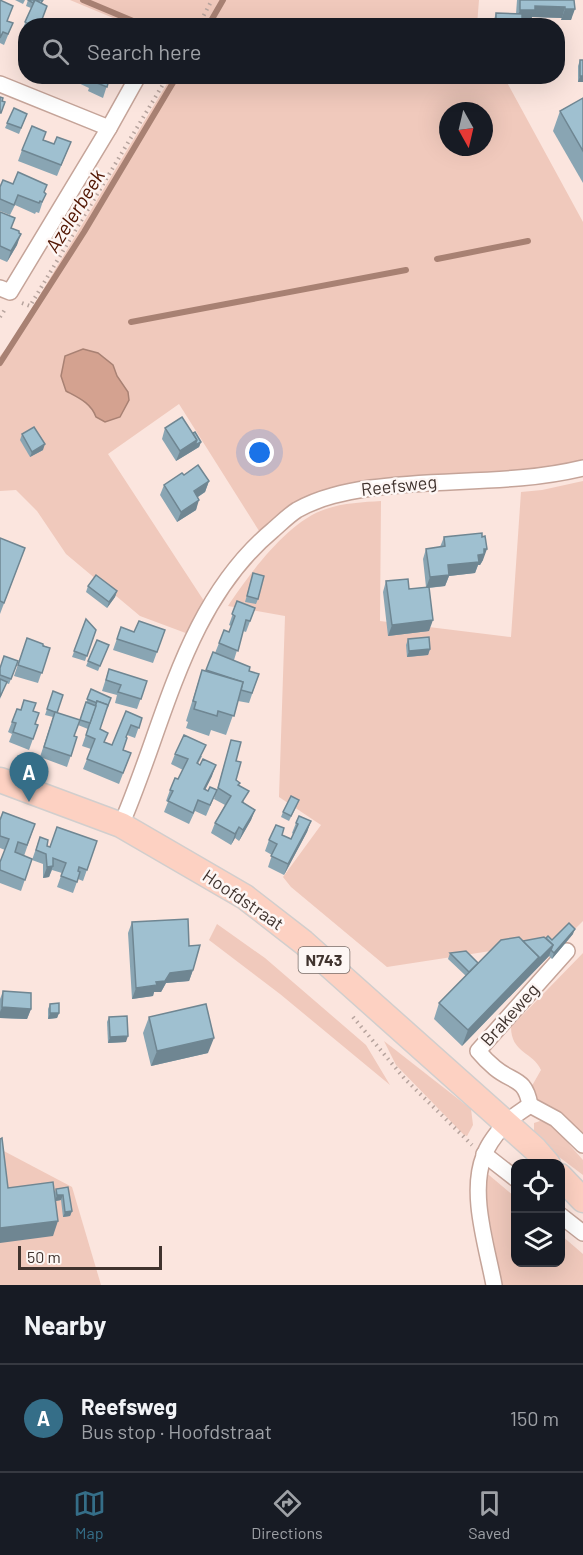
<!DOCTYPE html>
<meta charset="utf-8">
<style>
body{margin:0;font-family:Barlow,sans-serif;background:#20242c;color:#f1f3f6}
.controls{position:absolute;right:18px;bottom:18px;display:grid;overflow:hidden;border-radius:12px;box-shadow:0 6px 24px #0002}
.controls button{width:54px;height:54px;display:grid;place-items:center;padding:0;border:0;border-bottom:2px solid #363941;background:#171b24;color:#f1f3f6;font:30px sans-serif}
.compass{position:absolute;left:439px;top:102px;width:54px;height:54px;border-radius:50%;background:#171b24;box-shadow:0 6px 24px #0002;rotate:172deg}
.scale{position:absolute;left:18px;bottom:15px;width:144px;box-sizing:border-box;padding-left:6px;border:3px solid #40332e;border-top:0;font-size:16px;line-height:21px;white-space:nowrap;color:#40332e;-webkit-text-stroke:4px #fdf6f4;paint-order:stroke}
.you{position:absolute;left:260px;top:453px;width:21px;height:21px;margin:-15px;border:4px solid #fff;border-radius:50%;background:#1a73e8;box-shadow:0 0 0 9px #1a73e833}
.badge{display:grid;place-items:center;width:39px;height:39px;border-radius:50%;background:#356e88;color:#fff;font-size:20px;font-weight:700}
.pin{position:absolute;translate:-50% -50px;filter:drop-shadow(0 2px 3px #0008)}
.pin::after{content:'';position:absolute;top:32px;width:21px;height:18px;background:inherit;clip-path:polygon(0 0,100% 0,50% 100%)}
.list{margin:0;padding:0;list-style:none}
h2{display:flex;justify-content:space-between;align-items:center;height:78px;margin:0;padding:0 24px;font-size:26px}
h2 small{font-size:20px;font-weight:400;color:#9ea1a6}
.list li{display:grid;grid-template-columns:39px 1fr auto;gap:18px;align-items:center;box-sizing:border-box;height:108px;padding:0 24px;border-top:2px solid #363941}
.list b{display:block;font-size:22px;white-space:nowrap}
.list p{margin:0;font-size:20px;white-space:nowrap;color:#9ea1a6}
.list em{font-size:20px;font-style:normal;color:#9ea1a6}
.icon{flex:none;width:33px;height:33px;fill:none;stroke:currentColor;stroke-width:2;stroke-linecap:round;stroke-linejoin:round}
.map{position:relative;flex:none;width:583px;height:1285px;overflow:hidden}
.search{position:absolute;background:#171b24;box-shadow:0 6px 24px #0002;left:18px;right:18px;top:18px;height:66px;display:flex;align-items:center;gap:15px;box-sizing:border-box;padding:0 21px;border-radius:24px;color:#9ea1a6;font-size:22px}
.sheet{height:186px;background:#171b24}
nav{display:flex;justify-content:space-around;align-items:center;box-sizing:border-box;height:84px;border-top:2px solid #363941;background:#171b24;font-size:16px;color:#9ea1a6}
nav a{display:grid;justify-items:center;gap:3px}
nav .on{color:#356e88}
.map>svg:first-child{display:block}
</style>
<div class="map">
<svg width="583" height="1285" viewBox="0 0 583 1285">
<rect width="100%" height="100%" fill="#fbe5de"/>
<g fill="#f0c9bc" fill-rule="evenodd">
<path d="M70,0H479L477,25H130Z"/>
<path d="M171,77H504L583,222V463L541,472L347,487L261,534L179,404L108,454L206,604L191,635L140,616L66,554L37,511L16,490L0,491V356L11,343ZM448,111H484V147H448ZM113,365L117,376L128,392L94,412L86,401Z"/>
<path d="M583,481V921L562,942L523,946L387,967L291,887L283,877L321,825L279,797L285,616L228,606C250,573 288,521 326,509C343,503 364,502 381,501L380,621L511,637L521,492L542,490Z"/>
<path d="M217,924L265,958L366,1045L390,1085L280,994L209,940Z"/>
<path d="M583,953V1141L529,1091L541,1070C533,1052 511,1053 511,1027Z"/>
<path d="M384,1041L471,1109L473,1125L467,1136L464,1135L396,1065Z"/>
<path d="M540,1121L550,1123L583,1160V1175L534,1138V1123Z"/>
<path d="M0,1149L72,1187L101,1285H0Z"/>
<path d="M483,1170L515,1197L516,1262H560L561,1235L583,1254V1285H502L482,1181Z"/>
</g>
<path fill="#d4a290" stroke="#a88173" stroke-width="1.5" d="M83,349L98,353L113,365L117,376L128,392L129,400L120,417L105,422L96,417C91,403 79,398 66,391L61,376L65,356Z"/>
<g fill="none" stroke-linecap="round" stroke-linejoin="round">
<g stroke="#a88173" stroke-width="6">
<path d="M83,0L145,26"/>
<path d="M208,26L223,0"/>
<path d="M437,259L528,241"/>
<path d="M131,322L406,270"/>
<path d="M0,363L84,232L177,76"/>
</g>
<defs>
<g id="street">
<path d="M0,84L109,128L10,292L0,288"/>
<path d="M109,128L138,76"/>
<path d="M121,825C165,724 184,604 273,530C281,523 289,515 297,510C320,497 345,492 371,488C442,478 513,485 583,468"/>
<path d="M530,1105C525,1077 513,1083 495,1068C489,1063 483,1057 478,1051L567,951"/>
<path d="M530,1105L556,1119L583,1145"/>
<path d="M484,1154L516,1179"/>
<path d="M560,1215L583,1233"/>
<path d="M494,1285C487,1247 469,1193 484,1156C487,1146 497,1133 504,1125C511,1117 522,1111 530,1105"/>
</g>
<g id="primary">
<path d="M0,780L121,825L245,897L303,942L535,1149L548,1164"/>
<path d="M560,1176L583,1200"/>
</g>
</defs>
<use href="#street" stroke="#c5a499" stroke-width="18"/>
<use href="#primary" stroke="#d1cecd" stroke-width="27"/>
<g stroke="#b7a49e" stroke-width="4" stroke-dasharray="1.5 4.5" stroke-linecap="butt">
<path d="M198,26L212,0"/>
<path d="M22,303L30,306L168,76"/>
<path d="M0,317L6,308"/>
<path d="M353,1017L404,1078L472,1145"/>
</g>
<use href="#street" stroke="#fff" stroke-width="15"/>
<use href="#primary" stroke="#fdd1c2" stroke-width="24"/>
</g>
<g fill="#89a5b3">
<path d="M0,0L7,21L13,23L4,45L0,43Z"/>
<path d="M15,0H25L23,4Z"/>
<path d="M28,0L42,3L41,22L50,26H26V35L21,33L31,8L26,6Z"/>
<path d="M517,0H574L571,20H561L562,18L532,17L531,21L522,20V26H492L496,13L516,14Z"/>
<path d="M26,55V66L22,64Z"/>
<path d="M580,60H583V82H578V66Z"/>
<path d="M73,76H110L103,98L88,91L89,88L72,80Z"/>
<path d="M583,98V183L553,131L560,111Z"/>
<path d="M14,108L27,114L19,134L5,128Z"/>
<path d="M43,140L54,144L71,142L57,176L18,161L22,150Z"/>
<path d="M13,184L44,193L42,204L39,213L36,212L35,214L15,205L10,215L0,211V187Z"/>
<path d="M0,212L12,228L19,233L17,245L7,262L0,259Z"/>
<path d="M165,428L193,433L201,442L199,447L176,461L162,439Z"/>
<path d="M22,434L43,450L30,457L20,440Z"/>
<path d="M184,475L209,481L205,492L198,497L196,510L177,522L160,495L164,485Z"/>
<path d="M444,537L483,560L480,565H478L475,573L449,576L445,586L429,588V631L388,636L383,592L386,581L409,589L426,587L423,559L426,549L440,547Z"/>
<path d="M0,538L25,548L0,614Z"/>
<path d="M253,573L258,599L256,604L245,602Z"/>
<path d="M88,586L117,591L115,597L107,608L86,592Z"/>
<path d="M237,601L255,608L246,632L243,631L234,660L249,671L259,674L249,703L238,701L226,735L211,730L209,736L186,728L188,722L186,721L202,670L206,671L215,653L219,643L229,632L231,626L229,625Z"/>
<path d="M86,619L96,630L85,661L72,657Z"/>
<path d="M121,627L134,632L165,630L153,663L113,650Z"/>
<path d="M27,638L50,648L38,683L14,676Z"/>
<path d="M408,639L430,649L428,655L407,657L406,645Z"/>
<path d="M97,640L109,645L98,671L86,666Z"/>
<path d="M18,661L9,684L6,683L0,699V668Z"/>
<path d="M109,669L147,681L137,709L115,703L117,695L102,691Z"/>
<path d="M91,689L105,713L100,729L104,742L112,745L126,711L142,718L135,738L127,735L123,750L131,753L119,784L83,769L91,749L82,746L90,723L88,729L78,725Z"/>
<path d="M53,691L57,713L74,736L77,737L67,767L40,757L53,717L45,715Z"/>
<path d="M17,709L20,710L33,711L35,724L38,725L29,750L9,742L12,734L8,732Z"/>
<path d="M231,740L236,761V780L239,785L244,803L255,810L251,820L239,841L235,838L231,845L211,833L215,823L225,805L214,799L215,795L206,816L195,811L189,824L164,812L168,802L166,801L170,790L178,779L183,770L171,764L175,754L202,756L198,764L212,776L205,790L208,791L217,790Z"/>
<path d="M297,805L289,821L281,817L283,812Z"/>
<path d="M0,819L35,824L24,856L32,859L21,891L0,883V862L5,850L0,848Z"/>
<path d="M311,821L307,832L284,875L268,867L272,855L265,851L269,840L282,835L291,839L293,834L292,833L296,823Z"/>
<path d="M40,837L47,846L50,847L97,841L83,881L78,879L73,893L57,887L62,873L52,870L49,877L43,878V864L32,860Z"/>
<path d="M132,922L189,946L193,970L189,981L166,983L161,992H154L153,996L132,999L128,933Z"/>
<path d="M573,934L552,959L549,956L462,1046L434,1019L439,1003L466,976L448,959L450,953L478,963L523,941L546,938L552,940Z"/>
<path d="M3,991L31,1009L27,1019L0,1018V999Z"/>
<path d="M50,1004L59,1013L57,1018L48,1019V1009Z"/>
<path d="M109,1017L126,1042L108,1043L107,1022Z"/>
<path d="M149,1017L208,1053L151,1066L143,1033Z"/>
<path d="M68,1187L72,1211L70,1216L63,1217L61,1200L56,1201L53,1236L8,1188L55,1193L56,1189Z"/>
</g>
<g fill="#6f8692">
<path d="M535,6L565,7L562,18L532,17L531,21L516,20L520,10Z"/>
<path d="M565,9H575L571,20H561Z"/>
<path d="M580,76H583V82H578Z"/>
<path d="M21,234L17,245L7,262L11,251Z"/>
<path d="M197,440L201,442L199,447L176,461L180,451Z"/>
<path d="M45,444L43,450L30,457L32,452Z"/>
<path d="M209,481L205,492L190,502L194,491Z"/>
<path d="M199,500L196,510L177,522L181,512Z"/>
<path d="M484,549H487L483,560L480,565H478L475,573L449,576L445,586L426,588L430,577L448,565L478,555Z"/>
<path d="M117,591L115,597L107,608L109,602Z"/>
<path d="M433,620L429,631L388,636L392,625Z"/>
<path d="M430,649L428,655L407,657L409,651Z"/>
<path d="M216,765L212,776L200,800L204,789Z"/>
<path d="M255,810L251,820L239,841L243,830Z"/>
<path d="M311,821L307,832L284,875L288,864Z"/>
<path d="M239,827L235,838L231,845L235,834Z"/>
<path d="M53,866L49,877L43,878L47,867Z"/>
<path d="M575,929L573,934L552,959L554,953Z"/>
<path d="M553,945L549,956L462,1046L468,1030L539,957Z"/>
<path d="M193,970L189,981L166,983L161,992H154L153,996L132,999L136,988L170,973Z"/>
<path d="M2,1007L31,1009L27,1019L0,1018V1012Z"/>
<path d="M50,1013H59L57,1018L48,1019Z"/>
<path d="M128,1036L126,1042L108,1043L110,1037Z"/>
<path d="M214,1038L208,1053L151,1066L157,1051Z"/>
<path d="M57,1195H63L61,1200L55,1201Z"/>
<path d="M72,1211L70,1216L63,1217L65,1212Z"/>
<path d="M58,1221L53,1236L0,1243V1228Z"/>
</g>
<g fill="#9fc0d0" stroke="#6f8692" stroke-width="1.5">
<path d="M0,0L13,6L7,21L13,23L8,34L3,32L0,38Z"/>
<path d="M28,0H43L41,3L35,0L33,3Z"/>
<path d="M35,0L47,6L41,22L50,26H33L25,22Z"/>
<path d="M520,0H574L575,9H565V7L535,6V10H520Z"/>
<path d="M496,13L522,14V26H496Z"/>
<path d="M75,20L89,25L73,26Z"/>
<rect x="580" y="60" width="3" height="16"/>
<path d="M91,76H110L107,87L92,81L93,77Z"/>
<path d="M0,97L3,98L2,101L5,102L1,113H0Z"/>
<path d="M583,98V151L560,111Z"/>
<path d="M14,108L27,114L21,128L7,123Z"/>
<path d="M32,126L46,132L43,140L54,144L57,137L71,142L61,165L22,150Z"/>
<path d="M18,172L47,185L44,192L46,194L42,202L40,201L39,203L18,195L14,205L0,199V187L3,180L13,184Z"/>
<path d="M0,212L15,218L11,228L19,231V233L21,234L11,251L0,246Z"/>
<path d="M182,417L197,440L180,451L165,428Z"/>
<path d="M34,427L45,444L32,452L22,434Z"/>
<path d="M195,432L201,442L195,445L197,440L193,433Z"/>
<path d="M198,465L209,481L194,491L199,500L181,512L164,485L182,473L184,475Z"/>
<path d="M482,533V537L485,536L487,549H484V554L478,555L479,562L448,565L449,575L430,577L426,549L445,546L444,537Z"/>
<path d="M0,538L25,548L4,603L0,601Z"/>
<path d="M253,573L264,576L258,599L247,596Z"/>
<path d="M96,575L117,591L109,602L88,586Z"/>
<path d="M408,579L409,589L429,587L433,620L392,625L386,581Z"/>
<path d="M237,601L255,608L250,621L246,620L238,651L219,643L224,630L229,632L235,616L232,614Z"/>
<path d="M86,619L96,630L87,656L74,651Z"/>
<path d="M139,621L165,630L157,652L117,639L121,627L134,632Z"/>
<path d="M429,637L430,649L409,651L408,639Z"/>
<path d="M27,638L43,644V646L50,648L42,673L18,665Z"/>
<path d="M97,640L109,645L100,666L88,661Z"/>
<path d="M213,652L250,667L249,671L259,674L252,693L241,690L243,682L206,670Z"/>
<path d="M4,656L18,661L11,679L0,675V668Z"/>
<path d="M109,669L147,681L141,699L118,692L121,685L106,680Z"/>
<path d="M202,670L243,682L234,716L218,711L217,716L194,709L196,702L193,701Z"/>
<path d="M0,679L7,682L0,697Z"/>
<path d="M91,689L111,698L107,708L108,705L97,701V703L87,699Z"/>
<path d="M53,691L63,695L57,713L47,709Z"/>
<path d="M24,700L36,703L33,711L39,713L35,724L38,725L33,739L13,732L16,723L12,722L17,709L21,710Z"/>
<path d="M97,701L108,705L100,729L108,733L104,742L112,745L126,711L142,718L139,728L131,725L126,737L127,738L123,750L131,753L123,773L87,759L95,739L86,735Z"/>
<path d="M86,702L96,706L90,723L80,720Z"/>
<path d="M55,712L80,720L74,736L77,737L71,756L44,747Z"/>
<path d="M184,735L206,745L197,763L200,765L203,759L216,765L204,789L208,791L210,787L217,790L210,805L198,800L193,813L168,801L173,791L170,790L175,778L178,779L188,759L175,754Z"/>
<path d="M231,740L241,742L236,761L241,762L236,780L240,783L238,785L249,791L242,802L255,810L243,830L239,827L235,834L215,823L231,796L218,788Z"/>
<path d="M291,796L299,800L291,816L283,812Z"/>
<path d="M3,812L35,824L27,845L18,842L15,852L32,859L25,880L0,870V862L9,839L0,836V820Z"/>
<path d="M299,816L311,821L288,864L271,856L277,844L269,840L276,825L284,828L282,835L291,839L298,824L296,823Z"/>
<path d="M57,827L97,841L87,870L79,867L78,871L80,872L77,882L61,876L66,863L53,858V866L47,867L46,854L36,850L40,837L48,840L47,846L50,847Z"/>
<path d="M188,919L189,946L200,945L193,970L170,973L165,981L156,982L157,985L136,988L132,922Z"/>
<path d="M569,923L575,929L554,953L551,950L553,945L546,938L548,936L552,940Z"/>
<path d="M519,937L539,957L468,1030L439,1003L501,940Z"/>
<path d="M544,937L553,945L537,961L539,957L523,941Z"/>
<path d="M466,951L478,963L469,972L450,953Z"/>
<path d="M3,991L31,993V1009L2,1007Z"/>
<path d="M59,1003V1013H50V1004Z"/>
<path d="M206,1004L214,1038L157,1051L149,1017Z"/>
<path d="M127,1016L128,1036L110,1037L109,1017Z"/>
<path d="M2,1138L8,1188L53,1182L58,1221L0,1228V1139Z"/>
<path d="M68,1187L72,1211L65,1212L63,1195H57L56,1189Z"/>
</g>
<g text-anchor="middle" stroke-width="5" stroke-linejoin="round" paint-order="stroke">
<rect fill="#fdf6f4" stroke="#796e69" stroke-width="1.5" x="298.5" y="947" width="51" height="26" rx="4.5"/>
<g font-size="16" font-weight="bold" fill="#40332e">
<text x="324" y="966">N743</text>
</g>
<g font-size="18" fill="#40332e" stroke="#fdf6f4">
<text transform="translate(399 486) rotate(-6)" y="6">Reefsweg</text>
<text transform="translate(243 900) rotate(34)" y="6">Hoofdstraat</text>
<text transform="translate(510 1015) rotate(-48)" y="6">Brakeweg</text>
</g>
<g font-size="20" font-style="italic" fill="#511400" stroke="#fdf6f4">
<text transform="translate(75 211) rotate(-58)" y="7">Azelerbeek</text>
</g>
</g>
</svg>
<div class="controls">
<button><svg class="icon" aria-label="locate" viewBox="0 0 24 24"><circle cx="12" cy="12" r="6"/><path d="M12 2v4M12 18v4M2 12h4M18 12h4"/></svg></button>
<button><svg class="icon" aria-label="layers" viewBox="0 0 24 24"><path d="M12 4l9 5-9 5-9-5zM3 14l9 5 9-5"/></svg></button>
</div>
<svg class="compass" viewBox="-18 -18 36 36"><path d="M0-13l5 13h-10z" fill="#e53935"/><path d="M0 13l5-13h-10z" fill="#9ea1a6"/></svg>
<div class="scale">50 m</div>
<div class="you"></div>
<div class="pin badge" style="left:29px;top:802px">A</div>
<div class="search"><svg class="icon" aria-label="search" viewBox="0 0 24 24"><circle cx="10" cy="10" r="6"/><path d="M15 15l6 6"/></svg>Search here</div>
</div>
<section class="sheet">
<h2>Nearby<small></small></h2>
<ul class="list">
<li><span class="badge">A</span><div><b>Reefsweg</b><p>Bus stop · Hoofdstraat</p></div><em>150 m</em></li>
</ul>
</section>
<nav>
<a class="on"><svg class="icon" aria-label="map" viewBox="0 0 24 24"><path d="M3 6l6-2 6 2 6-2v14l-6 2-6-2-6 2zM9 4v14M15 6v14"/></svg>Map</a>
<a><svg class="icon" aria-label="directions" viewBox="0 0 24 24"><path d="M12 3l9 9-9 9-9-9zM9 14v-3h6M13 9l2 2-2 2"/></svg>Directions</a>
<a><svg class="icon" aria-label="saved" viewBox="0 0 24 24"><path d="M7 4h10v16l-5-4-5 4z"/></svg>Saved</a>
</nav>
